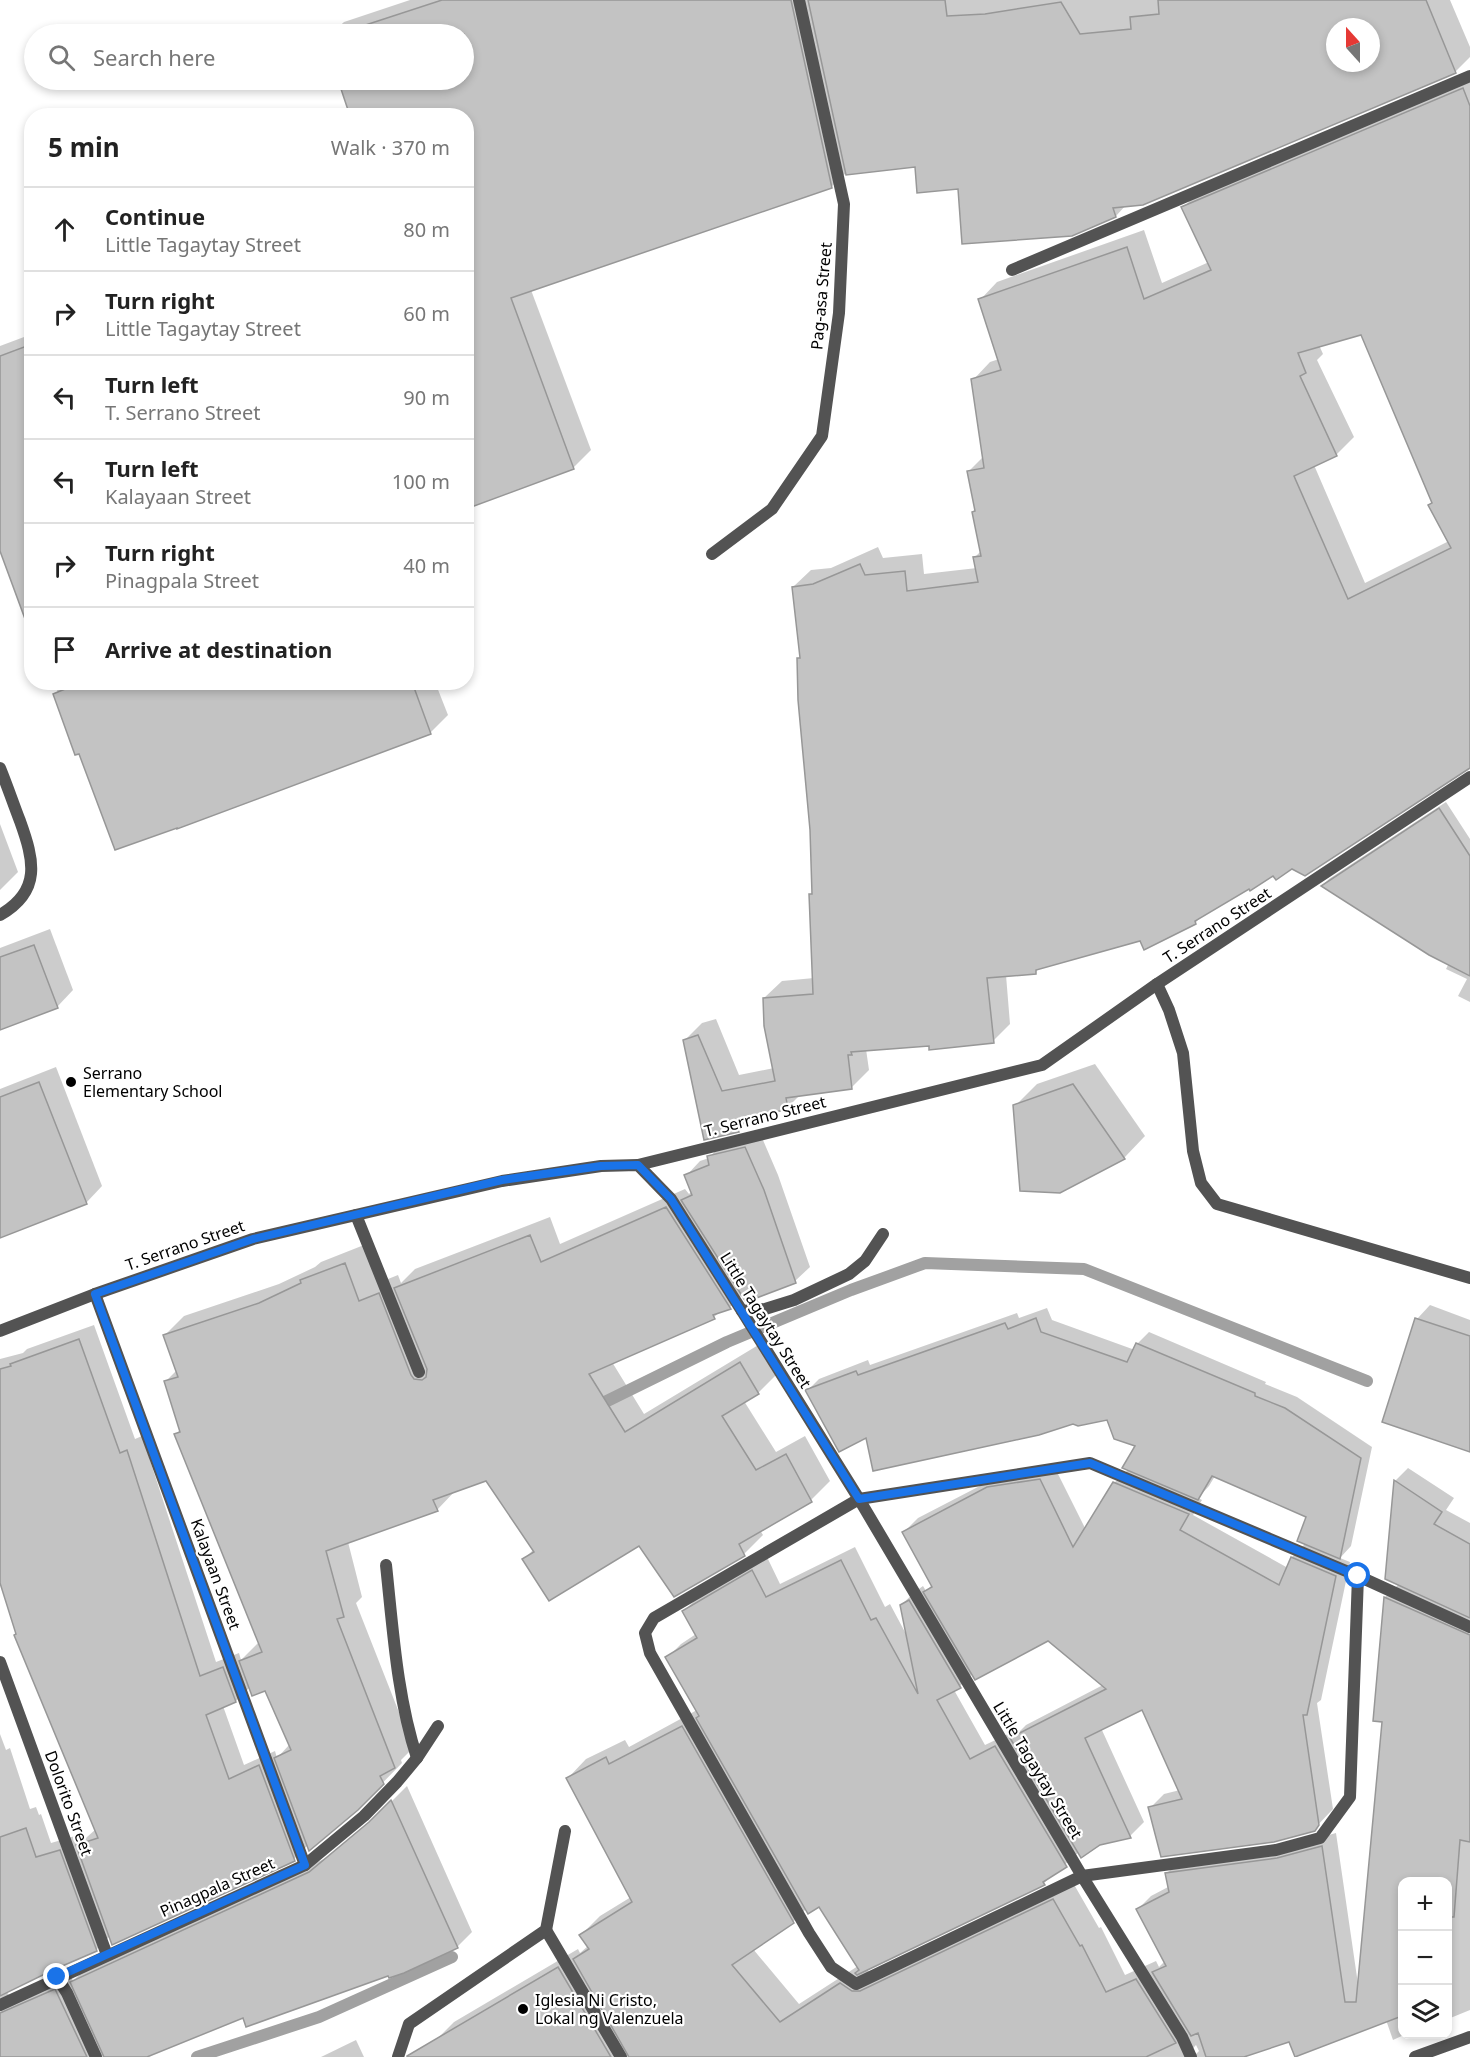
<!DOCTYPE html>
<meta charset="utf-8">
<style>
body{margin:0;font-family:"Noto Sans",sans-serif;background:#f2f2f2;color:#222}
.controls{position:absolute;right:18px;bottom:18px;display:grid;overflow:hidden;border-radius:12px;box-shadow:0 3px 9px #0003}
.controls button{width:54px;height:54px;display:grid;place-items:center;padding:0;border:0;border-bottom:2px solid #e0e0e0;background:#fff;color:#222;font:30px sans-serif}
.compass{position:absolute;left:1326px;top:18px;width:54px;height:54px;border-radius:50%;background:#fff;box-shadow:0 3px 9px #0003;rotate:339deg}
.stop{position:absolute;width:18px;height:18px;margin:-14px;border:4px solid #1a73e8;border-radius:50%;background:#fff}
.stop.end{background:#1a73e8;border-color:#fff;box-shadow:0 2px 6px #0008}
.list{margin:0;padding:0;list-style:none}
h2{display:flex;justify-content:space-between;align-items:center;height:78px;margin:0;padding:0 24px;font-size:26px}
h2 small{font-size:20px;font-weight:400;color:#767676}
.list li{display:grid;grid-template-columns:39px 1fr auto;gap:18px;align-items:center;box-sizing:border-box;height:84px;padding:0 24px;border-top:2px solid #e0e0e0}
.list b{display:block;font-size:22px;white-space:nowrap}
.list p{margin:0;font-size:20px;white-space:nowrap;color:#767676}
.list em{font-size:20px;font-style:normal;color:#767676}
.icon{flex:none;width:33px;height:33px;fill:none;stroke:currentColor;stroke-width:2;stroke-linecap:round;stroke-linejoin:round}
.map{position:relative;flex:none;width:1470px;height:2057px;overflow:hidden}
.search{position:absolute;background:#fff;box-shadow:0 3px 9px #0003;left:24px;top:24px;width:450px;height:66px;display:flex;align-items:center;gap:15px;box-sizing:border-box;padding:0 21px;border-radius:33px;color:#767676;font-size:22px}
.panel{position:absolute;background:#fff;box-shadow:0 3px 9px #0003;left:24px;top:108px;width:450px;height:582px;border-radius:24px}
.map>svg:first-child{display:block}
</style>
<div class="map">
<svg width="1470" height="2057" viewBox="0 0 1470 2057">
<rect width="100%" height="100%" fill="#fff"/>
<g fill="#0003" fill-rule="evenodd">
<path d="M410,0H1450L1470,47V57L1455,72L1126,205L1116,216L1071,234L960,188L916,165L847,172L831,187L531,290L591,450L573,468L466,508V116H351L339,80H464V34H331L344,22ZM1335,27H1371V63H1335Z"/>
<path d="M1470,76V766L1292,867L1274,874L1249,887L1204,914L1195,923L1040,968L1035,972L1006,975L1010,1024L993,1041L866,1049L869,1070L851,1088L801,1094L787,1108L752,1116L738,1130L684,1041L702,1023L716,1019L739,1075L774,1068L764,998L782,981L814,978L811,894L813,892L811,830L798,659L802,656L793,587L811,570L831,568L878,547L883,558L922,554L924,574L977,568L975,557L981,551L973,512L976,510L968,472L984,456L973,380L990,362L999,359L980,300L997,282L1144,230L1162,283L1209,262L1183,208L1200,190ZM1362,333L1449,541L1365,583L1314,465L1336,455L1354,437L1317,360L1323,354L1319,345Z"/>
<path d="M32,334V632L0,547V346Z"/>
<path d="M54,682H435L448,715L430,733L116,848Z"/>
<path d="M1446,802L1470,839V1002L1458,996L1467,979L1446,969L1449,963L1323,885L1329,879Z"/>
<path d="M0,824L18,872L0,890Z"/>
<path d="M50,929L73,990L57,1007L0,1028V948Z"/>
<path d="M1095,1064L1145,1136L1124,1158L1015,1106L1037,1084Z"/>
<path d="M56,1067L102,1186L86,1203L0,1236V1089Z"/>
<path d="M760,1133L778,1175L810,1267L795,1281L743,1294L730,1307L721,1311L714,1317L612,1362L644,1414L760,1344L777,1374L758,1393L744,1401L776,1452L805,1436L830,1481L811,1500L760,1530L763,1535L744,1554L640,1544L524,1559L534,1549L487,1479L456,1490L437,1510L348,1542L362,1597L356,1603L413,1748L401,1760L402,1763L357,1809L308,1845L294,1859L110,1936L96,1950L7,1991L8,1994L14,1999L70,1975L73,1981L87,1967L326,1858L384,1809L407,1786L472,1932L457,1947L389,1974L244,2016L147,2056L151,2057H0V1734L6,1750L10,1748L30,1809L36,1807L39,1815L41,1814L51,1843L75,1836L78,1845L96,1829L0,1578V1359L23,1353L27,1349L94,1325L135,1439L142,1436L216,1662L239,1653L241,1660L259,1642L176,1434L181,1429L166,1381L177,1370L165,1335L184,1316L279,1284L315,1267L321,1262L364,1245L378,1283L398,1275L401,1283L415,1269L550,1217L560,1244L685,1189L689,1194L692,1191L686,1176L700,1161L709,1158L723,1142ZM250,1687L265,1689L290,1744L277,1758L275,1751L244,1765L223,1706L236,1701Z"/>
<path d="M1430,1305L1470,1320V1450L1417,1319Z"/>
<path d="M1047,1308L1052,1320L1135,1350L1137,1344L1149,1332L1266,1382L1265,1384L1297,1397L1372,1447L1351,1546L1340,1558L1350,1562L1321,1700L1317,1703L1333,1809L1314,1829L1150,1808L1164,1794L1180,1790L1142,1707L1101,1728L1144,1822L1130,1836L1099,1843L1079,1852L1044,1883L865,1969L871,1973L1072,1881L1099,1928L1101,1927L1125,1975L1156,1961L1159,1967L1165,1961L1138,1909L1151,1896L1170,1886L1166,1874L1180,1860L1292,1845L1336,1833L1358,1984L1384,1721L1374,1720L1385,1597L1399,1584L1387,1578L1395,1481L1408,1468L1454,1498L1446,1510L1470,1523V2010L1448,2019V1882H1402V2034H1406L1393,2040L1386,2020L1289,2040L1239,2057H1193L1199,2051L1196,2045L1185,2057H444L435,2041L454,2022L578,1949L580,1953L588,1946L581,1935L600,1916L631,1897L568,1778L586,1759L625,1740L629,1747L697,1710L667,1658L681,1644L696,1634L684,1611L698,1597L767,1557L780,1584L855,1547L885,1607L890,1604L906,1634L901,1605L916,1591L923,1586L926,1591L932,1585L904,1532L918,1518L1003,1474L1054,1466L1086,1530L1114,1483L1129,1469L1137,1446L1108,1418L1073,1423L867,1435L807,1391L819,1379L868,1360L870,1365L1017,1313L1019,1318ZM1215,1476L1308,1516L1306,1543L1292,1557L1288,1568L1193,1515L1202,1500L1198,1498L1209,1486ZM1048,1639L1103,1685L1026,1725L1013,1738L1010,1733L985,1745L954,1690L960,1686L973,1673ZM819,1904L858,1966L799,2004L753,1949L793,1922L806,1909Z"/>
<path d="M356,2040L364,2057H321Z"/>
</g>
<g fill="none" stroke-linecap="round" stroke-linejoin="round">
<g stroke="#a1a1a1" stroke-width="12">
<path d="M605,1402L727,1342L851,1290L925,1263L1084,1269L1367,1381"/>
<path d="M197,2057L319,2017L452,1957"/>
</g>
</g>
<g fill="#c3c3c3" stroke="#979797" stroke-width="1.5" fill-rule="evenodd">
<path d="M442,0H791L832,188L511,298L574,469L466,509V116H350L338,80H464V34H338Z"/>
<path d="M808,0H945L947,16L985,14L1061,2L1080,34L1131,29L1130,17L1159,14L1158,0H1426L1456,73L1143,205L1113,208L1116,217L1072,236L962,244L958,189L917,193L915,167L846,175ZM1335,27H1371V63H1335Z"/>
<path d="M1463,88L1470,106V768L1305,876L1292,869L1276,880L1273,876L1250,891L1249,889L1195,921L1196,924L1144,950L1140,941L1036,970V974L987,978L994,1043L929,1050V1046L851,1052L852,1055H848L852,1089L786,1098L788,1109L735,1122L739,1132L704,1140L683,1040L698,1035L722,1091L775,1081L764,1026L763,998L813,994L809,894H812L810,830L798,700L797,658H800L792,587L813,584L860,564L865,575L905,571L907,591L978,582L973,557L981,556L972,512L975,511L967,471L984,468L971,379L1001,370L978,299L1127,247L1144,299L1211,270L1181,207ZM1361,335L1432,503L1428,505L1451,548L1348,599L1294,476L1337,456L1300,376L1306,373L1298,353Z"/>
<path d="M32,344V626L28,627L0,551V356Z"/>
<path d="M82,682H412L431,734L177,829V828L115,850L79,754L75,755L53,694Z"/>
<path d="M1439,808L1470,856V976L1429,955L1321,886Z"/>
<path d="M34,945L58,1008L0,1030V957Z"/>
<path d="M39,1082L87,1204L0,1238V1097Z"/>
<path d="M1073,1084L1125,1159L1060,1193L1020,1191L1013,1105Z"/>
<path d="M745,1147L764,1190L796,1283L746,1302L681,1200L692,1195L684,1175L709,1165L707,1156Z"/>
<path d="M666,1207L731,1309L713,1315L715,1319L589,1374L625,1432L740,1362L759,1394L722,1416L756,1470L786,1454L812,1502L739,1544L745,1556L674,1597L639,1546L549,1601L522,1559L534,1552L486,1481L433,1500L438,1511L326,1551L344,1617L337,1619L395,1768L380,1776L384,1784L358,1810L309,1851L274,1758L291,1750L265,1691L252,1696L239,1661L262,1652L174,1434L180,1432L164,1381L178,1377L163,1335L259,1303L301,1283L300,1280L345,1263L359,1301L379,1293L411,1375L414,1379L422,1380L426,1377L427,1369L394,1288L530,1235L541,1262Z"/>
<path d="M1036,1318L1041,1332L1127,1362L1136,1343L1255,1393V1396L1285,1408L1361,1458L1340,1559L1297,1541L1306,1517L1212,1476L1198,1500L1122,1468L1135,1446L1114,1439L1107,1420L1078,1426L1073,1424L1039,1435L873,1471L866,1438L839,1452L805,1390L856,1371L858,1375L1005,1323L1008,1329Z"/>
<path d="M1415,1318L1470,1336V1452L1382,1422Z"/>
<path d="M79,1339L120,1453L127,1450L200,1676L223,1667L236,1702L206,1715L229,1779L259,1765L295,1861L112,1945L76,1845L98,1838L14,1635L16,1634L0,1583V1369L11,1366L10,1364Z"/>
<path d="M1040,1479L1073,1547L1113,1482L1189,1514L1180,1530L1279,1585L1291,1557L1336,1576L1307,1715H1303L1319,1825L1315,1831L1274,1842L1161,1857L1148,1807L1182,1799L1142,1710L1085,1738L1131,1838L1100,1845L1081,1858L1010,1738L1106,1689L1048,1641L975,1680L923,1592L932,1587L902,1532L987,1487Z"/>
<path d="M1394,1480L1442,1512L1434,1524L1470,1544V1618L1385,1579Z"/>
<path d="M841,1560L871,1620L876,1618L918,1694L900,1605L909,1600L961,1688L937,1700L970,1759L995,1746L1067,1867L1043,1882L1045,1885L857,1975L855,1973L859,1970L819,1907L808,1914L696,1718L699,1716L665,1657L697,1638L682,1611L752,1570L766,1597Z"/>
<path d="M1384,1597L1470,1635V1842L1460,1840L1454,1917H1448V1881H1402V2016L1295,2057L1289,2042L1244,2057H1206L1198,2033L1191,2036L1152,1972L1166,1966L1136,1909L1169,1892L1165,1873L1277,1858L1322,1846L1345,2002H1356L1382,1722L1373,1721Z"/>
<path d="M682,1726L794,1923L732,1965L780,2022L840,1983L852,1991H860L1053,1899L1080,1946L1082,1945L1106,1992L1136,1979L1176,2043L1146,2057H629L573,1959L589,1949L579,1935L632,1902L566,1778L606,1757L609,1764Z"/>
<path d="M391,1800L458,1948L404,1973L389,1978L388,1976L246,2027L243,2018L147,2057H104L70,1982L309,1872L369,1822Z"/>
<path d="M26,1828L36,1857L60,1850L97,1951L53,1970L0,1996V1837Z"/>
<path d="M558,1967L611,2057H407V2056Z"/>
<path d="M55,1989L87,2057H0V2013Z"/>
</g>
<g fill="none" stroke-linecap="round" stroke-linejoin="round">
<g stroke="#535353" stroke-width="12">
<path d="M1157,984L1169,1010L1183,1053L1193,1151L1201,1183L1217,1204L1470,1278"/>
<path d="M356,1215L419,1372"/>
<path d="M742,1311L765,1309L794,1300L849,1274L865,1261L883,1234"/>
<path d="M386,1565C393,1630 397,1697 417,1758"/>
<path d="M546,1930L621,2057"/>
<path d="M398,2057L409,2024L546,1930L565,1831"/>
</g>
<g stroke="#535353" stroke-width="12">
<path d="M1012,270L1470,76"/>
<path d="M712,554L772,509L822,436L839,313L844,204L799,0"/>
<path d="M0,768C7,785 13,803 20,821C34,860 42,891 0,915"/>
<path d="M638,1165L1042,1065L1157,984L1470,777"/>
<path d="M95,1294L305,1865"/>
<path d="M1358,1576L1350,1797L1320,1838L1276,1850L1082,1876L856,1984L831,1967L809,1933L650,1653L645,1633L654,1618L859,1499L1090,1463L1358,1576L1470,1627"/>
<path d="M0,1662L107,1955"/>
<path d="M57,1977L67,1993L96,2057"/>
<path d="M0,2005L305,1865L364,1816L397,1782L417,1758L438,1726"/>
</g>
<g stroke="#535353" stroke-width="12">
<path d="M0,1331L95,1294L253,1239L502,1181L601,1166L638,1165L671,1199L742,1311L859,1499L1082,1876L1182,2037L1191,2057"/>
<path d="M1415,2057L1470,2037"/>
</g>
</g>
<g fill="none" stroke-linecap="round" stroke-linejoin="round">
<path stroke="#1a73e8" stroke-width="8" d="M57,1977L305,1865L95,1294L253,1239L502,1180L601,1166L638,1165L671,1199L859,1499L1090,1463L1358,1576"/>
</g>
<g fill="#000" stroke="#fff" stroke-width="2">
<circle cx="71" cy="1082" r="6"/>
<circle cx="523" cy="2009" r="6"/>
</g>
<g text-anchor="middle" stroke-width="4.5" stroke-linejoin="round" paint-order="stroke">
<g font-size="16" fill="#000" stroke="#fff">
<text transform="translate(821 296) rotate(-85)" y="6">Pag-asa Street</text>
<text transform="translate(1217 925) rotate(-33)" y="6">T. Serrano Street</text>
<text transform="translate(765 1116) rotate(-14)" y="6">T. Serrano Street</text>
<text transform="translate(185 1245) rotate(-19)" y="6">T. Serrano Street</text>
<text transform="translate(766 1320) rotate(58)" y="6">Little Tagaytay Street</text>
<text transform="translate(216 1574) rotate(70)" y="6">Kalayaan Street</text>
<text transform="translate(1038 1770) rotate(59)" y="6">Little Tagaytay Street</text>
<text transform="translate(69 1803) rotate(70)" y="6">Dolorito Street</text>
<text transform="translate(217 1887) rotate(-24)" y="6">Pinagpala Street</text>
</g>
<g font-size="16" fill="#000" stroke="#fff" text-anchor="start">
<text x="83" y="1079">Serrano<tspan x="83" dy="18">Elementary School</tspan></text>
<text x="535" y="2006">Iglesia Ni Cristo,<tspan x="535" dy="18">Lokal ng Valenzuela</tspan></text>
</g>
</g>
</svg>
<div class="controls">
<button>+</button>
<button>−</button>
<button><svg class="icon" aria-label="layers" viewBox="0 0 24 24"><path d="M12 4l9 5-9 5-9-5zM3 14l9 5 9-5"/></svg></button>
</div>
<svg class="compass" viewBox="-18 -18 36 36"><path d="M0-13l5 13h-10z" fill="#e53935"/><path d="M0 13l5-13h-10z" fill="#767676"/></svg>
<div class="stop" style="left:1358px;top:1576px"></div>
<div class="stop end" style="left:57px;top:1977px"></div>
<div class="search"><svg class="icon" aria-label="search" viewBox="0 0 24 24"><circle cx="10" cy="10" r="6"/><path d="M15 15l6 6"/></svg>Search here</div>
<section class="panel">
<h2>5 min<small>Walk · 370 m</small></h2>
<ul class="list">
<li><svg class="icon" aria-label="ahead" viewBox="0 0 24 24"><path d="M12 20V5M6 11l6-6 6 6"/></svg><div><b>Continue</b><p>Little Tagaytay Street</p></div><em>80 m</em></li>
<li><svg class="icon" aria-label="right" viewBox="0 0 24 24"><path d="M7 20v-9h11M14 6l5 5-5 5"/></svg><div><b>Turn right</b><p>Little Tagaytay Street</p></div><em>60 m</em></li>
<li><svg class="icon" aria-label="left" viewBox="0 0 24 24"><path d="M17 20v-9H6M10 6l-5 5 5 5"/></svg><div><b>Turn left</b><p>T. Serrano Street</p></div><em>90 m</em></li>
<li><svg class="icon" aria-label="left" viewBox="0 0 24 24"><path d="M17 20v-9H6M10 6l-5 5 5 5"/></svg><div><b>Turn left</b><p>Kalayaan Street</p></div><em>100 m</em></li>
<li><svg class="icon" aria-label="right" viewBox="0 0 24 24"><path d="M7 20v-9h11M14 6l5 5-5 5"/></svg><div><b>Turn right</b><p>Pinagpala Street</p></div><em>40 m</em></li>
<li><svg class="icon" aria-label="arrive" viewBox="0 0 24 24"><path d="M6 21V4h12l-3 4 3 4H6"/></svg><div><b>Arrive at destination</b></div></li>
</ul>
</section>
</div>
